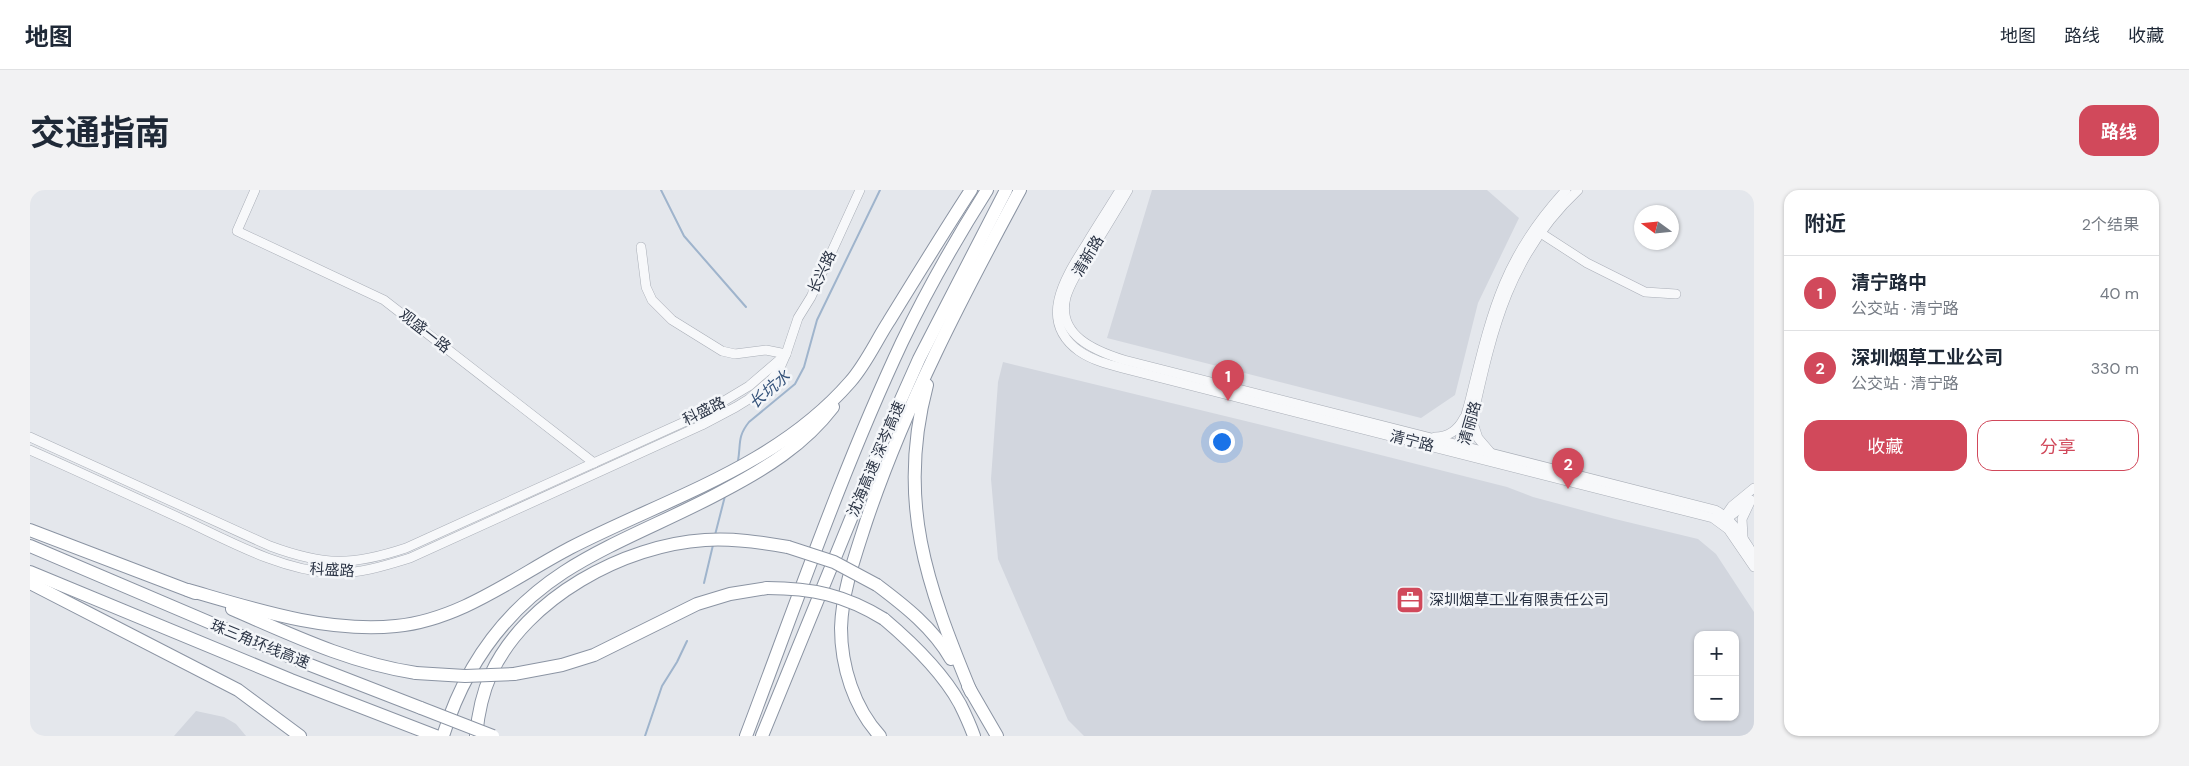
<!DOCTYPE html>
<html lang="zh">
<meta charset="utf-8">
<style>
body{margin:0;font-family:"DM Sans","Noto Sans SC",sans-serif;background:#f2f2f3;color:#1f2937}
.controls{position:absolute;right:15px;bottom:15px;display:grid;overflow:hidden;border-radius:10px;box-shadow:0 1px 4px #0004}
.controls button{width:45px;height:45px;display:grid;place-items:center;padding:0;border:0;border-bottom:1px solid #e0e1e3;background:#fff;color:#1f2937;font:25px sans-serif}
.compass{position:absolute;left:1604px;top:15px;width:45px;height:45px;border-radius:50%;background:#fff;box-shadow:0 1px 4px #0004;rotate:285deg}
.you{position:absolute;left:1191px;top:251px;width:18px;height:18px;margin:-12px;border:4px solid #fff;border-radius:50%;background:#1a73e8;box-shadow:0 0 0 8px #1a73e833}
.badge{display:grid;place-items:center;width:32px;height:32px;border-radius:50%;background:#d1495b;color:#fff;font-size:16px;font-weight:700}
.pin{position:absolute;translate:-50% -41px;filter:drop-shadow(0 1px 2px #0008)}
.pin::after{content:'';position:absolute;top:26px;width:18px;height:15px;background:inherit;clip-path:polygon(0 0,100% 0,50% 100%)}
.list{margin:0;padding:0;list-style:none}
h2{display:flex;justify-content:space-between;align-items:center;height:65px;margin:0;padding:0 20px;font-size:21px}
h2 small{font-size:16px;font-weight:400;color:#747a83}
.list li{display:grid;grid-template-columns:32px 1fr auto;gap:15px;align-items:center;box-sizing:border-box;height:75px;padding:0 20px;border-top:1px solid #e0e1e3}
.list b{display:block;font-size:19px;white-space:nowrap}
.list p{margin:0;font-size:16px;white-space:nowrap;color:#747a83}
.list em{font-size:16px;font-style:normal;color:#747a83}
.actions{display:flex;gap:10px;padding:15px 20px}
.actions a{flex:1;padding:11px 0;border:1px solid #d1495b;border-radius:15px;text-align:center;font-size:18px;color:#d1495b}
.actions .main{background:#d1495b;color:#fff}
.map{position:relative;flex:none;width:1724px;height:546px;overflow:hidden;border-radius:15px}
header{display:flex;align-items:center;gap:30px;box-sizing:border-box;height:70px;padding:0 25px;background:#fff;border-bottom:1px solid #e0e1e3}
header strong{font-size:24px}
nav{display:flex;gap:28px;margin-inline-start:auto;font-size:18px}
.intro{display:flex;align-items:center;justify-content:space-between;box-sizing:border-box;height:120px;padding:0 30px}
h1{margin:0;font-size:35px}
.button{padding:12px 22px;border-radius:15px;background:#d1495b;color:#fff;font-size:18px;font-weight:700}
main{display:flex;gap:30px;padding:0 30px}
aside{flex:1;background:#fff;border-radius:15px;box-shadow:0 1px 4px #0004}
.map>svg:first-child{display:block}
</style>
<header>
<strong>地图</strong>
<nav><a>地图</a><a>路线</a><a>收藏</a></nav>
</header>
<div class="intro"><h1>交通指南</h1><a class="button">路线</a></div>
<main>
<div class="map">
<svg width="1724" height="546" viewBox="0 0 1724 546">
<rect width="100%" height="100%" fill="#e4e7ec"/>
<g fill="#d2d6de" fill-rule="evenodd">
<path d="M1122,0H1457L1489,28L1448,113L1425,205L1391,228L1077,148Z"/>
<path d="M973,172L1236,236L1477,297L1503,307L1585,329L1668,349L1686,364L1724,422V546H1054L1038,530L968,369L961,289L968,192ZM1668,445H1705V527H1668Z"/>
<path d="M166,521L194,527L206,534L216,546H144Z"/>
</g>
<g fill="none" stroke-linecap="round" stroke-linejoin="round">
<g stroke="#9fb4cc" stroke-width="2">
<path d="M631,0L654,46L716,117"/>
<path d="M708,271C711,254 707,247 719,232L765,194L774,177L787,130L850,0"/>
<path d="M685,345L695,306"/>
<path d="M674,393L683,355"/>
<path d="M615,546L632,496L647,472L657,451"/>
</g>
<defs>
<g id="minor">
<path d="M225,0L207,41L354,110L564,273"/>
<path d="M1090,0C1079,18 1068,35 1057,53C1037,85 1006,130 1049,161C1062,170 1077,174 1092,178L1683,328L1698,339L1724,377"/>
<path d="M1098,0C1086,21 1073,42 1060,63C1051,76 1041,91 1036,107C1026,145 1065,161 1094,170L1685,320C1703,329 1713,349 1724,365"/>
<path d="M1506,40L1557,73L1615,102L1646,104"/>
<path d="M611,57L616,97L622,110L642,130L692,161L705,164L736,160L756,164"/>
<path d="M1443,233L1448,248L1460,262"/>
<path d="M0,247L240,356C294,376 322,376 376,358L674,223L719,196L754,166"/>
<path d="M1405,247C1418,247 1428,240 1434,228"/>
<path d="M1430,259C1428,246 1438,220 1441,206C1462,121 1474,67 1536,0"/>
<path d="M0,260C52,283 104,307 156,331C201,352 251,380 302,383C329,384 354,376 380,368L672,235L706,217L719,209L741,190L749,180L756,164L768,128L781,107L830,0"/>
<path d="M1432,261L1436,257C1459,159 1470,73 1548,0"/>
<path d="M1693,329L1702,316L1724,298"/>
<path d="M1694,331L1717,313"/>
<path d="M1713,347L1712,329L1721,310"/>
</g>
<g id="highway">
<path d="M897,195C866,311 897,395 941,502"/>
<path d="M0,340L165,403"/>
<path d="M0,356L270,471L391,518"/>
<path d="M0,382L261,490L406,546"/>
<path d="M0,393L208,500L270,546"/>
<path d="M847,395C875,416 903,438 921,469"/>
<path d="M158,400C224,419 296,443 366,436C430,430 485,387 540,358C637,308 746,277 820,192C836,174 846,151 859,131C886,87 913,43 941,0"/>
<path d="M202,419C262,445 320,473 386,483"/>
<path d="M854,429C880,451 913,483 930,514C935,524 940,535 944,546"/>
<path d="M484,484L532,475L564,465L667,414L700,404L737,398"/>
<path d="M938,496L967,546"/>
<path d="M413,546C434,478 474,421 534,382C582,351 642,329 693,301C735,279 774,255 803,217"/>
<path d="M446,546C448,524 452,504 461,484C496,408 594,355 675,350C703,348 730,352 758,357"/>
<path d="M716,546C766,414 812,280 872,152C897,100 926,49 957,0"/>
<path d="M732,546L856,243L889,169L976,0"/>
<path d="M850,546C824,518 811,476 811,438C812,402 825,366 836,332C875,216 932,107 990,0"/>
</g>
</defs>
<use href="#minor" stroke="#a9aeb7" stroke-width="10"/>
<use href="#highway" stroke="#8b94a3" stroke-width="14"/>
<use href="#minor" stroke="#f7f8fa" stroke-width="9"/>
<use href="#highway" stroke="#fff" stroke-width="12"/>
<defs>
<g id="highway-bridge">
<path d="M758,357L804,372L847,395"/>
<path d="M737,398C782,398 815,405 854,429"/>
<path d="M386,483L435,486L484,484"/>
<path d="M391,518L463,546"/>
</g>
</defs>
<use href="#highway-bridge" stroke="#8b94a3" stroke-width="14" stroke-linecap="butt"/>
<use href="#highway-bridge" stroke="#fff" stroke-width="12"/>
</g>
<defs>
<symbol id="office-square" viewBox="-11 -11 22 22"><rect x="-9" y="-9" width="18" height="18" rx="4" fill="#d1495b" stroke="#f4f6f9"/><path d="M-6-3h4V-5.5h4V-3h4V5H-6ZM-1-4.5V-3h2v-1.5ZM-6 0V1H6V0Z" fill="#fff"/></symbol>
</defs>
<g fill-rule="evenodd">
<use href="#office-square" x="1364" y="394" width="32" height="32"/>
</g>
<g text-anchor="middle" stroke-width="5" stroke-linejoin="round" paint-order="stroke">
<g font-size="15" fill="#2b3445" stroke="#f4f6f9">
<text transform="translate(1058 66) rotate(-59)" y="5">清新路</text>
<text transform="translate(792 82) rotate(-65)" y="5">长兴路</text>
<text transform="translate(395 141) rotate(38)" y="5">观盛一路</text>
<text transform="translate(674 221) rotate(-26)" y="5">科盛路</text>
<text transform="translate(1440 233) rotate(-74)" y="5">清丽路</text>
<text transform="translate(1382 251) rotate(14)" y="5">清宁路</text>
<text transform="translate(846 269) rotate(-67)" y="5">沈海高速 深岑高速</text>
<text transform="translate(302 380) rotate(3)" y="5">科盛路</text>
<text transform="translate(230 454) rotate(22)" y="5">珠三角环线高速</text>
</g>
<g font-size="15" fill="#2b3445" stroke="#f4f6f9" text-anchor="start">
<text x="1399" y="415">深圳烟草工业有限责任公司</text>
</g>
<g font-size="16" font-style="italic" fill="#34527a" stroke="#f4f6f9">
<text transform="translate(739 199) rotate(-41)" y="6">长坑水</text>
</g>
</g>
</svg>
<div class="controls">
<button>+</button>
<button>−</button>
</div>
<svg class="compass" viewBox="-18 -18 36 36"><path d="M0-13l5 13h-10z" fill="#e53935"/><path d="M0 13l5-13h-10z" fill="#747a83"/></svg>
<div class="you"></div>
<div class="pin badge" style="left:1198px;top:211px">1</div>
<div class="pin badge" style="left:1538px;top:299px">2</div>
</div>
<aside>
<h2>附近<small>2个结果</small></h2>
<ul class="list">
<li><span class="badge">1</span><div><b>清宁路中</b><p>公交站 · 清宁路</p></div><em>40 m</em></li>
<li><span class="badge">2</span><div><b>深圳烟草工业公司</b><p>公交站 · 清宁路</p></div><em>330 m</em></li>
</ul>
<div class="actions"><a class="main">收藏</a><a>分享</a></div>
</aside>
</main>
